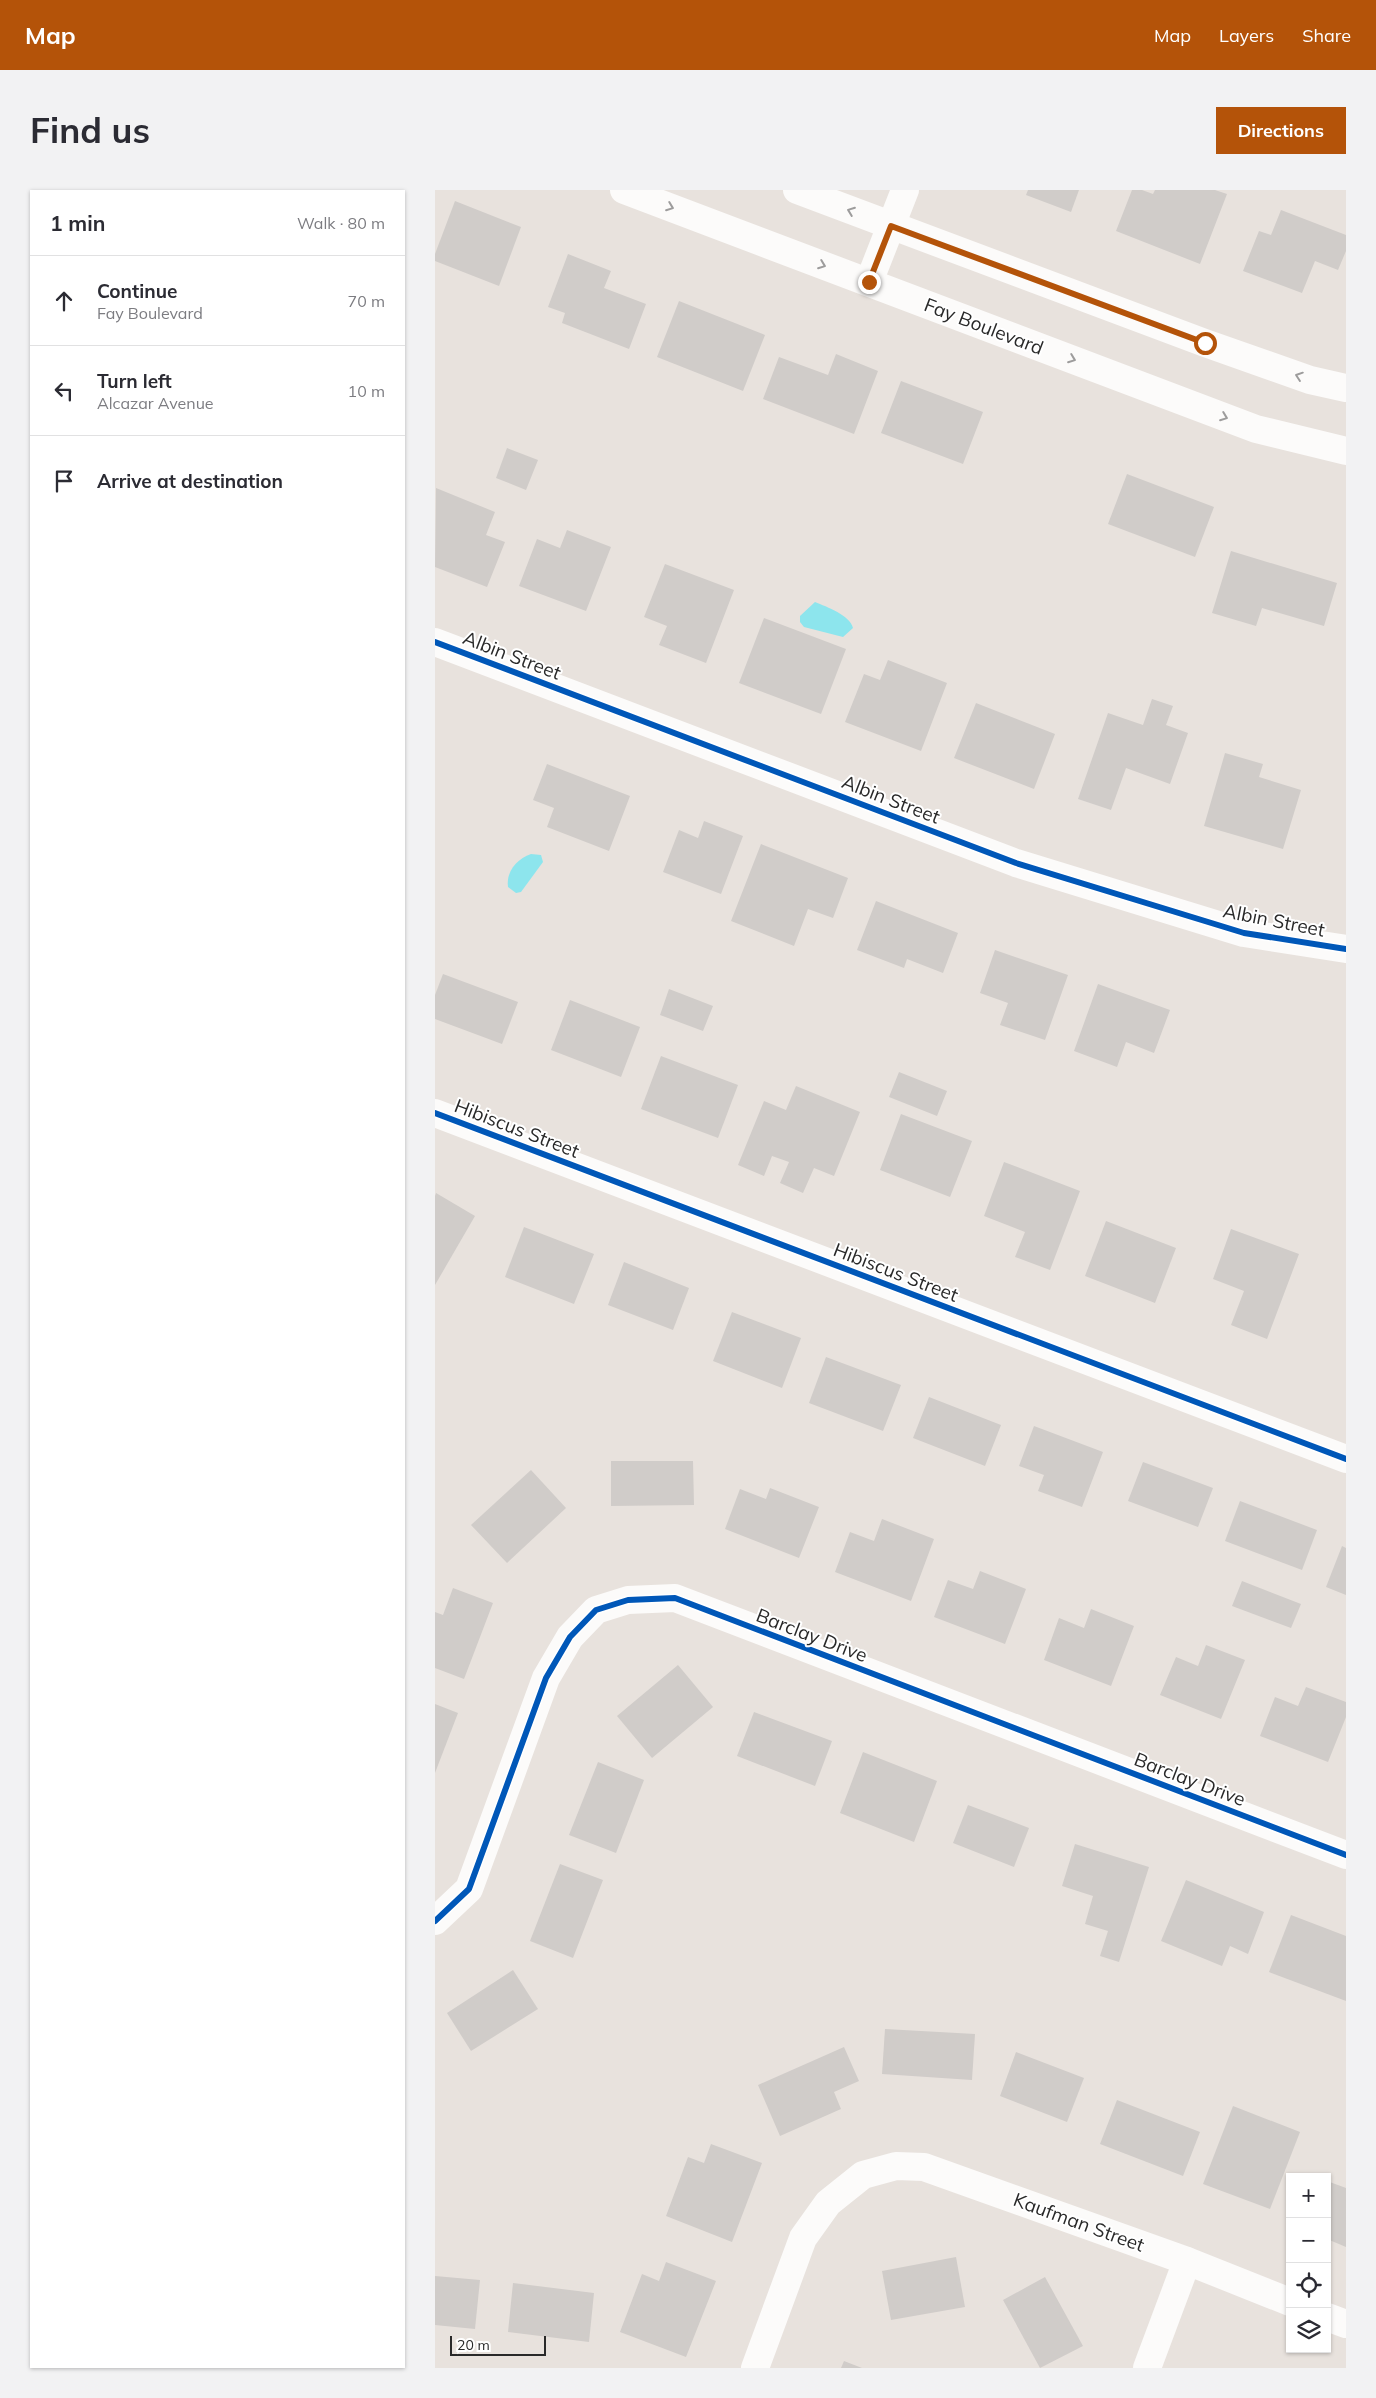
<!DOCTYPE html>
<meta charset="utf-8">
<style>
body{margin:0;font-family:Mulish,sans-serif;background:#f2f2f3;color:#2b2b33}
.controls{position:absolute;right:15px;bottom:15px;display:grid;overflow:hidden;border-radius:0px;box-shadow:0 1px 4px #0004}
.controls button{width:45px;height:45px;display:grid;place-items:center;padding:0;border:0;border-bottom:1px solid #e1e1e2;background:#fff;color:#2b2b33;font:25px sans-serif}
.scale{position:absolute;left:15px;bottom:12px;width:96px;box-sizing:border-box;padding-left:5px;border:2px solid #292929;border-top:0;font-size:14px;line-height:18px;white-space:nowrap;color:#292929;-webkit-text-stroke:4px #fff;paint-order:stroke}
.stop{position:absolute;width:15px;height:15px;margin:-11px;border:4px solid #b45309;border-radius:50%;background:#fff}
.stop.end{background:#b45309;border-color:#fff;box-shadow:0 1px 5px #0008}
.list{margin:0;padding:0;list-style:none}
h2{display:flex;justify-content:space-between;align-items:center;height:65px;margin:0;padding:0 20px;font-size:21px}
h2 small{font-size:16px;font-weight:400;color:#7c7c81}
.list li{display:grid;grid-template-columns:32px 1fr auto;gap:15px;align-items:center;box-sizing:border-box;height:90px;padding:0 20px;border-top:1px solid #e1e1e2}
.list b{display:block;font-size:19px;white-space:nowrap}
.list p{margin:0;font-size:16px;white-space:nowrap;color:#7c7c81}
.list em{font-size:16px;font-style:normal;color:#7c7c81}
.icon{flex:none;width:28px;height:28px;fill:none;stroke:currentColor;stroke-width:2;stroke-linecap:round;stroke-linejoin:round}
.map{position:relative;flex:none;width:911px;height:2178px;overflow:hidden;border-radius:0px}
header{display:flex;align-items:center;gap:30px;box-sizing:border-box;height:70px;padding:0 25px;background:#b45309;color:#fff}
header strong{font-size:24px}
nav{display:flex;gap:28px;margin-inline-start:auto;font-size:18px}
.intro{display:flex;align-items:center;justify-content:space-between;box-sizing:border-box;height:120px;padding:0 30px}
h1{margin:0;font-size:35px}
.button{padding:12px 22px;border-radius:0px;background:#b45309;color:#fff;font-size:18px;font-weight:700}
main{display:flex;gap:30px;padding:0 30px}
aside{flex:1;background:#fff;border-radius:0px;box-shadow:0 1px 4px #0004}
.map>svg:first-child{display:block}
</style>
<header>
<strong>Map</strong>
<nav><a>Map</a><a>Layers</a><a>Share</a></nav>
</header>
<div class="intro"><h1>Find us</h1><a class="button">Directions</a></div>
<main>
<aside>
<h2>1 min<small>Walk · 80 m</small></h2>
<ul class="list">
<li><svg class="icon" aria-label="ahead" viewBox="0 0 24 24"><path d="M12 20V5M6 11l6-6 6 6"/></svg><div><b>Continue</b><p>Fay Boulevard</p></div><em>70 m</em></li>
<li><svg class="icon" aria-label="left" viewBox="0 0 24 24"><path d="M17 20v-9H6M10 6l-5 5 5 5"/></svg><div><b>Turn left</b><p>Alcazar Avenue</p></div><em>10 m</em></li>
<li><svg class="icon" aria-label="arrive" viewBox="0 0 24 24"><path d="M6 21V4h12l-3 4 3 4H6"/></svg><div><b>Arrive at destination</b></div></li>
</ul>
</aside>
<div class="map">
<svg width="911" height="2178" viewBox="0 0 911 2178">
<rect width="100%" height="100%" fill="#e8e2dd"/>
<g fill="#8de5ed">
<path d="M380,412C392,417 415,425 418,438L408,447L369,437L365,432V426Z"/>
<path d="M96,664L106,665L108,672L86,702L81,703L73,697C71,681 82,669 96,664Z"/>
</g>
<g fill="#d0ccc9">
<path d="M593,0H644L636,22L591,5Z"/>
<path d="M697,0H707L718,4L720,0H780L792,4L765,74L681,41Z"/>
<path d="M20,11L86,37L64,96L0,71V64Z"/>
<path d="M846,20L911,45V61L903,80L880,71L867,103L808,81L824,41L836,45Z"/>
<path d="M133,64L176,81L169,98L211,114L194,159L127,133L130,123L113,117Z"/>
<path d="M244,111L330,145L308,201L222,167Z"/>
<path d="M401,164L443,181L419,244L328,209L344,167L393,185Z"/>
<path d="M466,191L548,222L528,274L446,243Z"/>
<path d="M72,258L103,270L91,300L61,288Z"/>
<path d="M692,284L779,317L760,367L673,334Z"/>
<path d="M1,298L60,322L51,345L70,352L52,397L0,377Z"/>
<path d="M132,340L176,357L151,421L84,396L102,349L125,358Z"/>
<path d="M796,361L902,393L889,436L827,418L821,436L777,423Z"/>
<path d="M230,374L299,400L271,473L224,455L232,436L209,427Z"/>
<path d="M329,428L411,459L386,524L304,493Z"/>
<path d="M453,470L512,493L486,561L410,532L429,484L445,490Z"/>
<path d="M717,509L738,516L731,535L753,543L735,594L691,578L676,620L643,609L673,523L708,535Z"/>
<path d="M541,513L620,544L599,599L519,568Z"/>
<path d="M790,563L828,574L824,587L866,600L848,659L769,636Z"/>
<path d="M112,574L195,606L174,661L112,637L119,618L98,610Z"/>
<path d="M269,631L308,646L286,704L228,682L244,640L263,648Z"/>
<path d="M326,654L413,688L398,728L373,719L359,756L296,731Z"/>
<path d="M441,711L523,743L508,783L472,769L469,778L422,760Z"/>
<path d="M560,760L633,785L610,850L565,835L573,813L545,803Z"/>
<path d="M8,784L83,812L67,854L0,829V805Z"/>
<path d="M663,794L735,820L719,863L691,852L682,877L639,861Z"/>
<path d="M234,799L278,816L268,841L225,825Z"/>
<path d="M135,810L205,837L186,887L116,860Z"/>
<path d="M226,866L303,895L283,948L206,919Z"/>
<path d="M464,882L512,901L502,926L454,907Z"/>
<path d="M361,896L425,922L399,986L379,978L368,1003L345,993L354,972L337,966L329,986L303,975L329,911L351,920Z"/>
<path d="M466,924L537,951L515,1007L445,980Z"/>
<path d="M569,972L645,1001L615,1080L580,1067L590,1042L549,1026Z"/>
<path d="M1,1003L40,1026L0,1095V1006Z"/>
<path d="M671,1031L741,1058L720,1113L650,1086Z"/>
<path d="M89,1037L159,1064L139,1114L70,1087Z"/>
<path d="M796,1039L864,1064L832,1149L796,1135L809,1101L778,1089Z"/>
<path d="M189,1072L254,1098L238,1140L173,1115Z"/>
<path d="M297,1122L366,1148L347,1198L278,1171Z"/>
<path d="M391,1167L466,1195L448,1241L374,1213Z"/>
<path d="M494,1207L566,1235L550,1276L478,1248Z"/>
<path d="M599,1236L668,1262L647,1317L603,1301L609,1285L584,1276Z"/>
<path d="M176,1271H258L259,1315L176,1316Z"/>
<path d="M708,1272L778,1298L763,1337L693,1311Z"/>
<path d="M96,1280L131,1318L72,1373L36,1335Z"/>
<path d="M335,1298L384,1317L364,1368L290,1339L305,1299L331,1309Z"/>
<path d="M805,1311L882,1340L867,1380L790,1351Z"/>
<path d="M447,1329L499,1349L476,1411L400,1382L415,1342L439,1351Z"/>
<path d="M907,1356L911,1358V1405L891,1397Z"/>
<path d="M545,1381L591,1399L570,1454L499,1427L513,1390L538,1399Z"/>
<path d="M807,1391L866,1414L856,1438L797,1416Z"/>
<path d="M18,1398L58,1413L29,1489L0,1478V1422L8,1425Z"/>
<path d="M656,1419L699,1436L676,1496L609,1470L624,1428L649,1438Z"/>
<path d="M771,1455L810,1470L786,1529L725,1505L741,1467L763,1476Z"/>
<path d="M243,1475L278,1517L217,1568L182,1526Z"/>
<path d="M871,1497L911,1512V1527L893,1572L825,1546L840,1507L863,1516Z"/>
<path d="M0,1514L23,1523L0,1583Z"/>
<path d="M319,1522L397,1551L380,1596L302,1566Z"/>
<path d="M428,1562L502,1591L479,1652L405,1623Z"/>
<path d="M163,1572L209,1590L181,1663L134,1645Z"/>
<path d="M533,1615L594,1638L579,1677L518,1653Z"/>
<path d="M640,1654L714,1677L684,1772L665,1766L673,1741L650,1734L658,1706L627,1696Z"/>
<path d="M125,1674L168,1690L138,1768L95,1751Z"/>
<path d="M751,1690L829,1722L813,1764L795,1756L787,1776L726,1751Z"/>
<path d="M856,1725L911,1746V1811L834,1782Z"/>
<path d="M78,1780L103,1819L36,1861L12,1823Z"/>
<path d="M450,1839L540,1844L537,1890L447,1884Z"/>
<path d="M409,1857L424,1891L399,1902L406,1919L345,1946L323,1895Z"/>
<path d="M581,1862L649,1888L632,1932L565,1906Z"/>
<path d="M682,1910L765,1942L748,1986L665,1954Z"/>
<path d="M798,1916L865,1942L835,2019L768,1994Z"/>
<path d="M276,1954L327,1973L297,2052L231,2026L253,1967L269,1973Z"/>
<path d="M892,1991L911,1998V2057L892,2049Z"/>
<path d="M521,2067L530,2117L456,2130L447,2081Z"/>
<path d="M231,2072L281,2091L251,2167L185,2142L207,2084L224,2091Z"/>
<path d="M0,2086L45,2090L40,2139L0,2135Z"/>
<path d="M610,2087L648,2156L605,2178L568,2110Z"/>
<path d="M78,2093L159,2103L154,2152L73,2142Z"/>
<path d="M409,2171L427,2178H406Z"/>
</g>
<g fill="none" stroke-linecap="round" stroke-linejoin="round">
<g stroke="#fcfbfa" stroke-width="28">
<path d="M434,92L470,0"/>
<path d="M0,452L581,673L809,743L911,759"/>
<path d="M0,923L911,1269"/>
<path d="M0,1731L34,1699L111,1488L135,1447L161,1420L193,1410L240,1408L911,1665"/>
<path d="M892,2127L911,2134"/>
<path d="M320,2178L368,2048L393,2013L428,1985L461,1976L489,1977L752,2071L855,2112"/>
<path d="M712,2178L752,2071"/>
</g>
<g stroke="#fcfbfa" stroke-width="28">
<path d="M189,0L821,239L911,261"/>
<path d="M362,0L770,153L875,190L911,198"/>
</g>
<defs>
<g id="cycleway">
<path d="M0,452L581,673L809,743L911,759"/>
<path d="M0,923L911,1269"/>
<path d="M0,1731L34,1699L111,1488L135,1447L161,1420L193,1410L240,1408L911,1665"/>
</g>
</defs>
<use href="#cycleway" stroke="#fff" stroke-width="9"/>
<use href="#cycleway" stroke="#0057b8" stroke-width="6"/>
</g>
<defs><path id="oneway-chevron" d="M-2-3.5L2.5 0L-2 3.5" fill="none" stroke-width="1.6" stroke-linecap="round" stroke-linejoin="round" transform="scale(1.25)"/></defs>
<g stroke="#9d9c9c">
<use href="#oneway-chevron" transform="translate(235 17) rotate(21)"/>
<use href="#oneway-chevron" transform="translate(416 21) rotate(-159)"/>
<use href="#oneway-chevron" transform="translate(387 75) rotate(21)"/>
<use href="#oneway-chevron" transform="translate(637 169) rotate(21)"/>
<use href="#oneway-chevron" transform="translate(864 186) rotate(-161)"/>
<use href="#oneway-chevron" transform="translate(789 227) rotate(21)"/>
</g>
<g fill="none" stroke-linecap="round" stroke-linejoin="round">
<path stroke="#b45309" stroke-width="6" d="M434,92L456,36L770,153"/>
</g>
<g text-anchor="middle" stroke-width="4" stroke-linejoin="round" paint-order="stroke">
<g font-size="19" fill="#292929" stroke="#fff">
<text transform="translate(549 136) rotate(21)" y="7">Fay Boulevard</text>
<text transform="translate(77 465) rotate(21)" y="7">Albin Street</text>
<text transform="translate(456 609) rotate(21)" y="7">Albin Street</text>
<text transform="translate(839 730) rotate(11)" y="7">Albin Street</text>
<text transform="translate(82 938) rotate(21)" y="7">Hibiscus Street</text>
<text transform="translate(461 1082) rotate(21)" y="7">Hibiscus Street</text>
<text transform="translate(377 1445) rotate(21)" y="7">Barclay Drive</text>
<text transform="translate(755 1589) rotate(21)" y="7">Barclay Drive</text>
<text transform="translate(644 2032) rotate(20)" y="7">Kaufman Street</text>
</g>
</g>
</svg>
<div class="controls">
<button>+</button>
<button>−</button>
<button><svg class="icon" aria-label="locate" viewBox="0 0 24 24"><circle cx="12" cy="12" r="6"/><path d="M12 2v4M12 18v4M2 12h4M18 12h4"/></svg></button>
<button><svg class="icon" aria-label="layers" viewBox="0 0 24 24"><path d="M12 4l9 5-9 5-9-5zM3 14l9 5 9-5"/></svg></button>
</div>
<div class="scale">20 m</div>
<div class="stop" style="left:770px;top:153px"></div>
<div class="stop end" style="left:434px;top:92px"></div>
</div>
</main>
